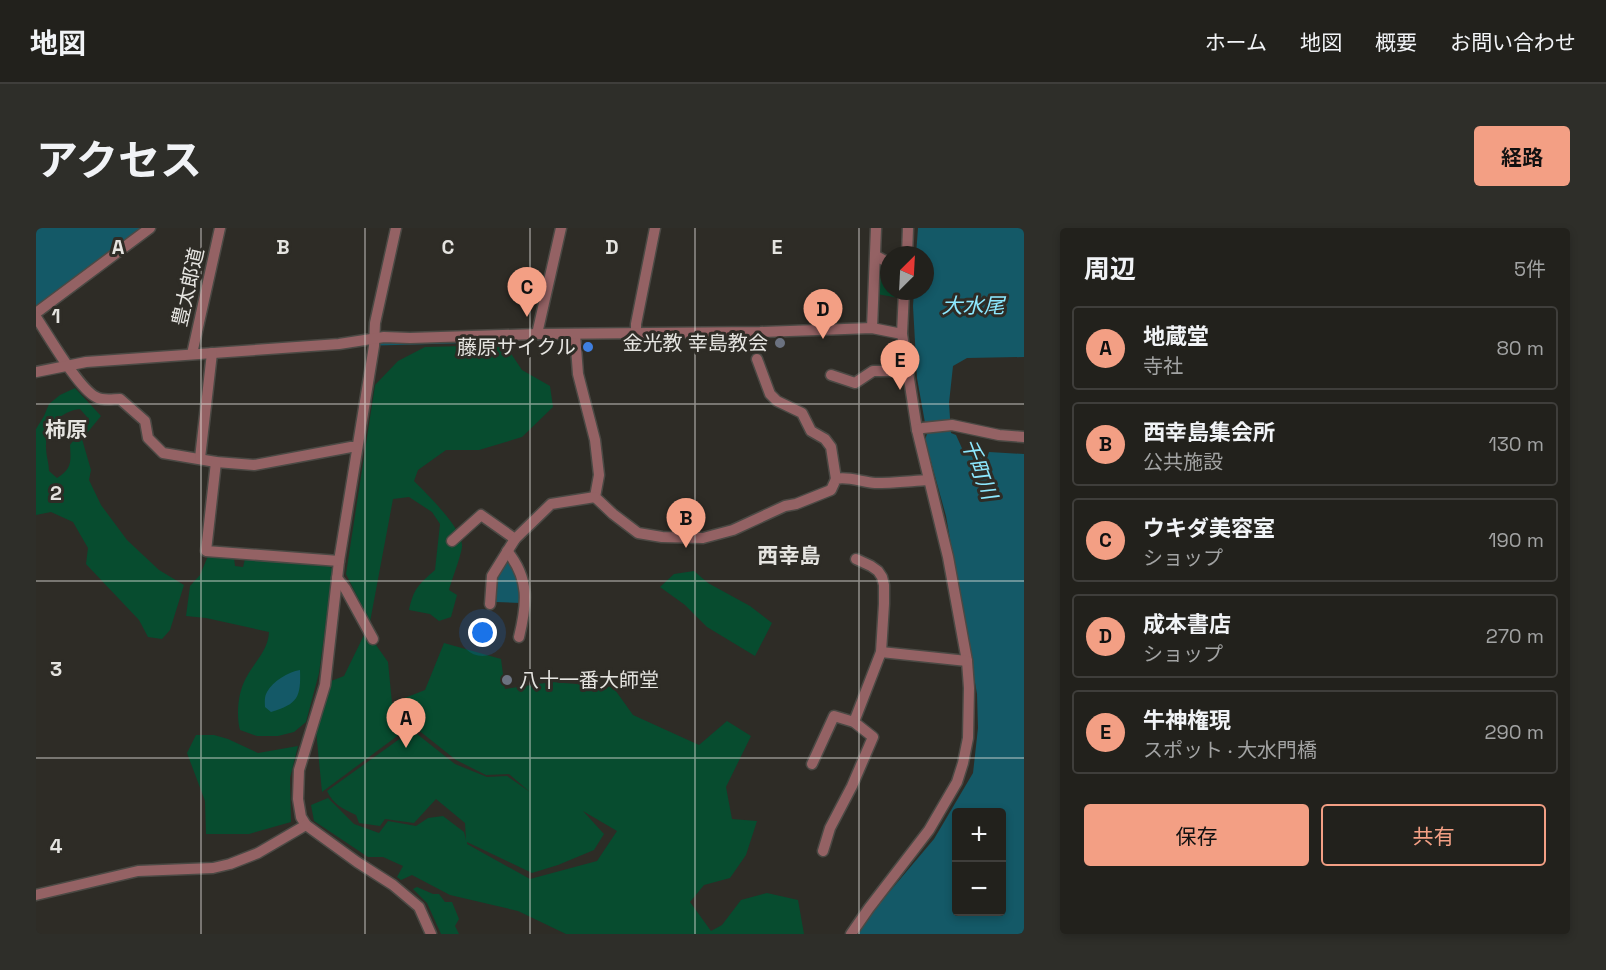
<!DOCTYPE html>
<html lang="ja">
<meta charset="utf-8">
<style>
body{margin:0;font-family:"Space Grotesk","Noto Sans JP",sans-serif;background:#2e2e29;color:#f1f3f6}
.controls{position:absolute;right:18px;bottom:18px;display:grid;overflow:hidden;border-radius:6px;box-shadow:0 3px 9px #0003}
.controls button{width:54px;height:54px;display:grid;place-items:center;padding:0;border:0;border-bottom:2px solid #3f3e3b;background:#22211c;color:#f1f3f6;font:30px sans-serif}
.compass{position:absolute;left:844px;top:18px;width:54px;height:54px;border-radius:50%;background:#22211c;box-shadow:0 3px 9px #0003;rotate:24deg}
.you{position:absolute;left:447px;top:405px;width:21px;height:21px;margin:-15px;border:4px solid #fff;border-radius:50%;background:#1a73e8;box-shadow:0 0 0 9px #1a73e833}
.badge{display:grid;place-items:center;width:39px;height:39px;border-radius:50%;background:#f39f84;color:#111;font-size:20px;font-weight:700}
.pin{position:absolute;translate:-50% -50px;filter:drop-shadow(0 2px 3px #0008)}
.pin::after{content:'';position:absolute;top:32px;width:21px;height:18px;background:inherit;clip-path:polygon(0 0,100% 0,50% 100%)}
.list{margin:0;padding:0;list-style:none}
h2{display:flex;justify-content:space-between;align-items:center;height:78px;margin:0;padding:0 24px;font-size:26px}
h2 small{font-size:20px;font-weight:400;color:#a2a3a3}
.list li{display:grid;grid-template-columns:39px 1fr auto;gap:18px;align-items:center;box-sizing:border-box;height:84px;margin:0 12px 12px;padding:0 12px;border:2px solid #3f3e3b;border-radius:6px}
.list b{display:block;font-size:22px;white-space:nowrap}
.list p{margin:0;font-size:20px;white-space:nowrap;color:#a2a3a3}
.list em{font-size:20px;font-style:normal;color:#a2a3a3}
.actions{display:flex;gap:12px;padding:18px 24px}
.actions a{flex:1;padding:14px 0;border:2px solid #f39f84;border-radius:6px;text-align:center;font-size:21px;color:#f39f84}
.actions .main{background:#f39f84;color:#111}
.map{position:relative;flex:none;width:988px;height:706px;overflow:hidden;border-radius:6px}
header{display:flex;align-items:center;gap:36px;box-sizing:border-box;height:84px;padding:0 30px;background:#22211c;border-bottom:2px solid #3f3e3b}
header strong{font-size:28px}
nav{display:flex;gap:33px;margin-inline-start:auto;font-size:21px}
.intro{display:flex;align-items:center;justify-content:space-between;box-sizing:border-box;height:144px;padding:0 36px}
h1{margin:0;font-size:42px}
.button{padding:15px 27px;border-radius:6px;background:#f39f84;color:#111;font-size:21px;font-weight:700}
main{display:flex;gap:36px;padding:0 36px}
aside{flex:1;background:#22211c;border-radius:6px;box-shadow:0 3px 9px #0003}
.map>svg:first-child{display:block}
</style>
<header>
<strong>地図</strong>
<nav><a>ホーム</a><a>地図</a><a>概要</a><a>お問い合わせ</a></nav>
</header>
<div class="intro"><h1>アクセス</h1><a class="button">経路</a></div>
<main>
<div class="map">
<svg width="988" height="706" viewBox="0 0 988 706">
<rect width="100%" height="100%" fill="#2e2c26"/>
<g fill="#074c2f" fill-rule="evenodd">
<path d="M843,33L853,39V63H862L863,70L841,66Z"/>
<path d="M429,118H470L486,142L514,158L517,179L486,209L443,222H410L382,242L378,253C390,265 426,300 426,317C427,323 415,354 413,362L421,367L415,389L403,393L394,386L373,382C378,360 382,357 399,342L404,296L396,284L373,269L357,271L334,394L310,346L339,157L362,133L389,119Z"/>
<path d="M39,160L65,188L51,205L45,203L51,196V189L44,181C25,183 9,199 10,220C10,228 13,235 13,243L21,250C36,241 35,234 34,217L41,208L46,211L55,242L53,252L65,277L91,312L123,342L148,357L134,402L126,411L112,409L103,392L50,336L52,320L37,294L15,284L0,287V201L8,188L13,176L24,167Z"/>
<path d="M172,328L198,330L199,338L207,339L209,331L291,337L297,341L283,445L270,494L258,504L242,508H221L204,502C200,487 202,464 210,450C219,433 232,423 233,404L170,390L150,388L154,358L164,347Z"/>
<path d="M658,343L672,355L714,378L736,395L719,428L671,399L649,377L624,359L638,346Z"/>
<path d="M328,407L340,417L352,434L356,475L389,462L408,415L465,431L469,461L516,454L577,459L597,487L663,517L691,493L715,508L690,559L696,591L721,593L710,627L694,650L668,657L654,674L675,703L686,697L705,672L731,665L762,672L768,706H530L482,683L414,667L376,647L365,652L361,649L367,638L347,629H332L278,593L275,577L292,570L318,596L343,605L352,593L380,598L392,590L407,588L428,604L430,612L429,595L400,571L378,595L349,591L344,598L323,595L320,587C307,581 297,576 291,563L376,502L419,536L451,549L471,548L494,564L473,546L450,547L420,532L376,497L286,564L280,502L295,453L308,448ZM547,583L581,603L561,633L494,651L431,616V614L496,645L522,637L558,622L568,606Z"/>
<path d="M160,507H178L192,511L222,525L262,518L254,550L255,594L213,606H170L169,573L151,525Z"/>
<path d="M381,659L397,666H403L409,674H416L423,691L419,698L423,706H405L391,675L377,661Z"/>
</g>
<g fill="#145967" fill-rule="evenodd">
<path d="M0,0H107L0,80Z"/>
<path d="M882,0H988V129L931,130L917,138L913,175L915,205L920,207L929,227L951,230L953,224L988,226V706H823L827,695L898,611L937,545L942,500L941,466L910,288L889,212L891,206L881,150L877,78L878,63H889V27H880ZM921,584H966V684H921Z"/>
<path d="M470,330C481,344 482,358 485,375L460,374L462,348Z"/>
<path d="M264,442C265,469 262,476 235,484L229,479C229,474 228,469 231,464C237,453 252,444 264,442Z"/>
</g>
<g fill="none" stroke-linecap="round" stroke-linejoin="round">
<path stroke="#145967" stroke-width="3" d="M341,116L453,113"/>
<defs>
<g id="minor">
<path d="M360,0L339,95L338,118L303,333L289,457L263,542L262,571L265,589L270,597L321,634L357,657L383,679L395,706"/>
<path d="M871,27L872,0"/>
<path d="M840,28L853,35"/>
<path d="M0,85L114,0"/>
<path d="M0,89C12,107 43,161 60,169C66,173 77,171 84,171L109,193L112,210L127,225L180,234L218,237L315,219H321"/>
<path d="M836,100L840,0"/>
<path d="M600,105V96L619,0"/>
<path d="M501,106L525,0"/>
<path d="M539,106L542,146L559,212L563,247L559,269L577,286L602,305L626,309L667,310L697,302L749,278L760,276L795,262L800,251C811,248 826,254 839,255C856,255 875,253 892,252"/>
<path d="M866,106L868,63"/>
<path d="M156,126L184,0"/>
<path d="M721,131L734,166L741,173L766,185L775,203L789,211L795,219L800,251"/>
<path d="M0,144L50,134L303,116L348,109L374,110L501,106L724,104L836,100L866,106L881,202L912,329L931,433L933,460L932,510L927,535L921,554L893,602L833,680L815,706"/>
<path d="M795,147L819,155L837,143H871"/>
<path d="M881,202L887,200L916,197L963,207L988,209"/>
<path d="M164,230L176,125"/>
<path d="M180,234L170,323L303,333"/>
<path d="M416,313L445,287L479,311"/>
<path d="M471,323C494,351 491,376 483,409"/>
<path d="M301,350L309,360L337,411"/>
<path d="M454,376L456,348L479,311L515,276L559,269"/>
<path d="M845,424L931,433"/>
<path d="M818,494L845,424L848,376V357L846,349L842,343L835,338L820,331"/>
<path d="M776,536L798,488L818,494L837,509L816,558L794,600L787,623"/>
<path d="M0,667L102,643L177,640L194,636L222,625L270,597"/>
</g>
</defs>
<use href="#minor" stroke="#4b4944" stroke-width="13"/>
<use href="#minor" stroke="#946264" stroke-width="10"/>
</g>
<path fill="none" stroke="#e5e4e0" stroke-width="1.5" stroke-opacity="0.55" d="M165,0V706M329,0V706M494,0V706M659,0V706M823,0V706M0,176H988M0,353H988M0,530H988"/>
<g fill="#6b7280" stroke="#2e2c26" stroke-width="2">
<circle cx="744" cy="115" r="6"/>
<circle cx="471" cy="452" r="6"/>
</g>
<circle fill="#3f7fe0" stroke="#2e2c26" stroke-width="2" cx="552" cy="119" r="6"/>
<g text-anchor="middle" stroke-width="6" stroke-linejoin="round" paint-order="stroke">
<g font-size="20" fill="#e5e4e0" stroke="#2e2c26">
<text transform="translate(152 59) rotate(-77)" y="7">豊太郎道</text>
</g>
<g font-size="20" fill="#e5e4e0" stroke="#2e2c26" text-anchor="end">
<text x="732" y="122">金光教 幸島教会</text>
<text x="540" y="126">藤原サイクル</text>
<text x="483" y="459" text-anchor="start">八十一番大師堂</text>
</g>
<g font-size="21" font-style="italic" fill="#8de8ff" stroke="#2e2c26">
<text x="937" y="85">大水尾</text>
<text transform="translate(943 241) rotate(69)" y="7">千町川</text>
</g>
<g font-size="21" font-weight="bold" fill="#e5e4e0" stroke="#2e2c26">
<text x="30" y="209">柿原</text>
<text x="753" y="335">西幸島</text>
</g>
</g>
<g font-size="20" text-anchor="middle" font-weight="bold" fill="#e5e4e0" stroke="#2e2c26" stroke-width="6" stroke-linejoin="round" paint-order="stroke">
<text x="82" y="26">A</text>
<text x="247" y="26">B</text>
<text x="412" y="26">C</text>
<text x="576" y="26">D</text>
<text x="741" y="26">E</text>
<text x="20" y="95">1</text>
<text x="20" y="272">2</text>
<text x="20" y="448">3</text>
<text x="20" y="625">4</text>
</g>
</svg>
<div class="controls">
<button>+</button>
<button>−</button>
</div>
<svg class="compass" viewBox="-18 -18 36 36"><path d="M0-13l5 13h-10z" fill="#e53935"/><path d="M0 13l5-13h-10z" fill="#a2a3a3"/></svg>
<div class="you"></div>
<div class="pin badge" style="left:370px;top:520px">A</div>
<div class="pin badge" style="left:650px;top:320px">B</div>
<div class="pin badge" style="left:491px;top:89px">C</div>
<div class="pin badge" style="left:787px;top:111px">D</div>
<div class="pin badge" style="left:864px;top:162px">E</div>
</div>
<aside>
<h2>周辺<small>5件</small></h2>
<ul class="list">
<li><span class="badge">A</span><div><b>地蔵堂</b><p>寺社</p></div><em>80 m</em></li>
<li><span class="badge">B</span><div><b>西幸島集会所</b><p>公共施設</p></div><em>130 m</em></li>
<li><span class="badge">C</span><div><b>ウキダ美容室</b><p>ショップ</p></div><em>190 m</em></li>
<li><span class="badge">D</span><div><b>成本書店</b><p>ショップ</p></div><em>270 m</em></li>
<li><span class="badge">E</span><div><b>牛神権現</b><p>スポット · 大水門橋</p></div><em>290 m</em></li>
</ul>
<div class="actions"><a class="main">保存</a><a>共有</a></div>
</aside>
</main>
